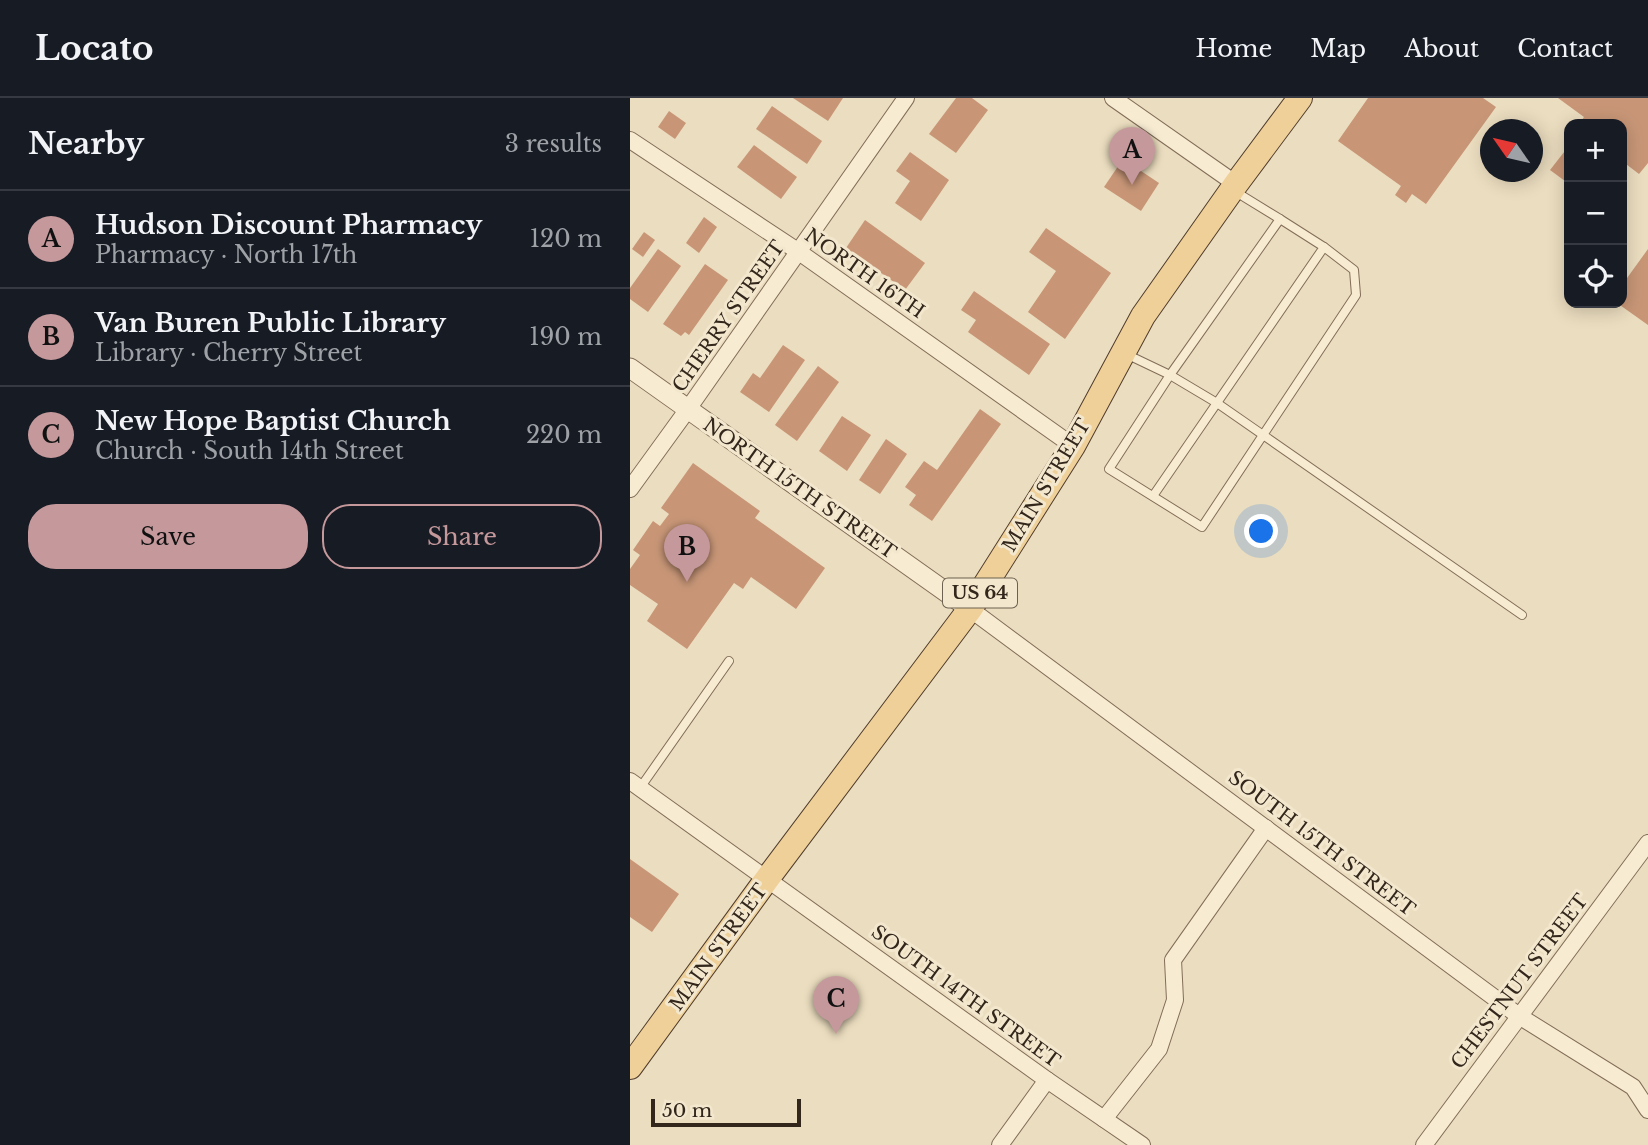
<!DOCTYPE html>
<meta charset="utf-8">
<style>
body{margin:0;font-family:"Libre Baskerville",serif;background:#242831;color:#f1f3f6}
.controls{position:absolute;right:21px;top:21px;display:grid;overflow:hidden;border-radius:14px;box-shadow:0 4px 18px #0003}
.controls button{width:63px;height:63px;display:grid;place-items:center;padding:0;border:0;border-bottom:2px solid #363941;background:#171b24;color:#f1f3f6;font:35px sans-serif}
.compass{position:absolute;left:850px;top:21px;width:63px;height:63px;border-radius:50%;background:#171b24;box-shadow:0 4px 18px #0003;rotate:304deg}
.scale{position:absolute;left:21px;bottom:18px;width:150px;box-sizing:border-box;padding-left:7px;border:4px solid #33271c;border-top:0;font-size:19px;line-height:24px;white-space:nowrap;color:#33271c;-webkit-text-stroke:5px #f3e7ce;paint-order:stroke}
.you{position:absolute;left:632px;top:434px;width:24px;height:24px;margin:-18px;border:5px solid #fff;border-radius:50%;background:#1a73e8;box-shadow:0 0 0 10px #1a73e833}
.badge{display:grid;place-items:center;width:46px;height:46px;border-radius:50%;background:#c5999c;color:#111;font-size:23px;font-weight:700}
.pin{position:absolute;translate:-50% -58px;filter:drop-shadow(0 2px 4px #0008)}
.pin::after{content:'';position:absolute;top:37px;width:24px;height:21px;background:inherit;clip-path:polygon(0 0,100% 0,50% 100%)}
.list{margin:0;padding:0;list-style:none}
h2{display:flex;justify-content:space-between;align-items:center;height:91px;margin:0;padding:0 28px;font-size:30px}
h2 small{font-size:23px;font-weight:400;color:#9ea1a6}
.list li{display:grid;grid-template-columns:46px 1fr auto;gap:21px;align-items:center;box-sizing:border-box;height:98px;padding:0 28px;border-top:2px solid #363941}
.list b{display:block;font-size:26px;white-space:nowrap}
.list p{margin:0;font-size:23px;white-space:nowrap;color:#9ea1a6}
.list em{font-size:23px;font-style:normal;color:#9ea1a6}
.actions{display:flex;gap:14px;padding:21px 28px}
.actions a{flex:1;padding:16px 0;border:2px solid #c5999c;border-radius:28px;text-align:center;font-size:24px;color:#c5999c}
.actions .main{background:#c5999c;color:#111}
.icon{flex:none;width:38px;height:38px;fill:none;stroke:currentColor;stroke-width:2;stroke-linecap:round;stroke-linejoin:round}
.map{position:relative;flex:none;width:1018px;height:1047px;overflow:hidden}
header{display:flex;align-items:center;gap:42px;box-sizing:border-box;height:98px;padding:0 35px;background:#171b24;border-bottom:2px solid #363941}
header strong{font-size:33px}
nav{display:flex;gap:38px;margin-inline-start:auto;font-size:24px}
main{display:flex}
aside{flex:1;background:#171b24}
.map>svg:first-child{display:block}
</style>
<header>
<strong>Locato</strong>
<nav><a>Home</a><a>Map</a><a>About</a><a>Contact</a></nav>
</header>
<main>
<aside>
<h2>Nearby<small>3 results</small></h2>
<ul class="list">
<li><span class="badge">A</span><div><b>Hudson Discount Pharmacy</b><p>Pharmacy · North 17th</p></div><em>120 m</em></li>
<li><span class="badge">B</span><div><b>Van Buren Public Library</b><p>Library · Cherry Street</p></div><em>190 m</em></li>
<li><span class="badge">C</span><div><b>New Hope Baptist Church</b><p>Church · South 14th Street</p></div><em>220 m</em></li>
</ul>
<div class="actions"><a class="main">Save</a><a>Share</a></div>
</aside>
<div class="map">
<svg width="1018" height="1047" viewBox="0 0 1018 1047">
<rect width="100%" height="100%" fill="#ebddbf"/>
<g fill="#c89677">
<path d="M163,0H213L198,23Z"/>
<path d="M326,0H342L358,12L326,55L299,36Z"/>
<path d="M738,0H853L866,9L796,106L782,96L776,105L765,97L771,88L708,43Z"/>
<path d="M928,0H1018V65L1009,76L992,63V26H949L954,19Z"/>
<path d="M142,8L192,43L177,66L126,31Z"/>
<path d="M39,13L56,25L45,41L28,29Z"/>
<path d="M124,47L167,79L151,101L107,69Z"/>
<path d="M938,49L939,50V86L920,72Z"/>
<path d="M280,54L319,82L291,123L265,105L280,83L266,73Z"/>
<path d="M493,61L529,85L511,113L474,89Z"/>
<path d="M74,119L87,129L69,155L56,145Z"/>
<path d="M235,122L295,165L275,192L216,150Z"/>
<path d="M416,130L481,175L435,241L398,214L426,173L399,154Z"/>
<path d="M14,134L25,142L13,159L2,151Z"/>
<path d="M28,151L51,168L18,214L0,201V190Z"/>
<path d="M1018,151V227L987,205H992V187Z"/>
<path d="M75,166L98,182L59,237L55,234L51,238L33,226Z"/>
<path d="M344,193L420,246L399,277L338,234L346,222L331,212Z"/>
<path d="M153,247L175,262L139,314L110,294L123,275L130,280Z"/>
<path d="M188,268L209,284L167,343L145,327Z"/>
<path d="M350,311L371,326L302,423L279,407L286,397L275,389L294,363L307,372Z"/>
<path d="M212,318L241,337L217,373L189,353Z"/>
<path d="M256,341L277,356L250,396L229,382Z"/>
<path d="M63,365L130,413L125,420L195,470L166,511L121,479L113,491L104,485L57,551L17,523L28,506L0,487V471L10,457L3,452L23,423L30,428L39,416L31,410Z"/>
<path d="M0,761L49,796L22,834L0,819Z"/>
</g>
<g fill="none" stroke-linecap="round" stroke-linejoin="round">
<defs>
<g id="service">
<path d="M694,149L724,172L726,197L572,429L479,371L540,277L587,305L892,517"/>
<path d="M496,256L540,277L650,121L606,94"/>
<path d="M523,398L694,149L650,121"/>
<path d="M10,690L99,563"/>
</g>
<g id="minor">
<path d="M483,0L606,86"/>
<path d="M0,42L169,154L443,348"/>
<path d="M0,391L58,311L276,0"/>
<path d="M340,511L889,918L1003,989L1018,1012"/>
<path d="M0,683L417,982L512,1047"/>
<path d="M474,1021L529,951L545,902L543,862L636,730"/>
<path d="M370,1047L417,982"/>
<path d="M794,1047L1018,745"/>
</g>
<path id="tertiary" d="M0,270L340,511"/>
<path id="primary" d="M0,969L137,781L340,511L443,348L513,218L606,86L670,0"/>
</defs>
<use href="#service" stroke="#836e59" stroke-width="10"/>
<use href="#minor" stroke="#836e59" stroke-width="18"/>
<use href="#tertiary" stroke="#836e59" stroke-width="21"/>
<use href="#primary" stroke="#513c2d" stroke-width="26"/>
<use href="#service" stroke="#f7ebd2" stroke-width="8"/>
<use href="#minor" stroke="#f7ebd2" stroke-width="16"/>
<use href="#tertiary" stroke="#f7ebd2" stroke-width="19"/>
<use href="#primary" stroke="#eed098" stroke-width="24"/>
</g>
<g text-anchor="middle" stroke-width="6" stroke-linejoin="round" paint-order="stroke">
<rect fill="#f3e7ce" stroke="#6d6151" stroke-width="2" x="313" y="480.5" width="74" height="29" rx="5"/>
<g font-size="18" font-weight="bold" fill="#33271c">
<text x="350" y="501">US 64</text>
</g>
<g font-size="19" fill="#33271c" stroke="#f3e7ce">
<text transform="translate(235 175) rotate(35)" y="7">NORTH 16TH</text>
<text transform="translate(98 218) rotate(-55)" y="7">CHERRY STREET</text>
<text transform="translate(416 387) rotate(-59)" y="7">MAIN STREET</text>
<text transform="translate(170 390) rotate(35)" y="7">NORTH 15TH STREET</text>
<text transform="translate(692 745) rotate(37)" y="7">SOUTH 15TH STREET</text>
<text transform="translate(88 849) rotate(-54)" y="7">MAIN STREET</text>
<text transform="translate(889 883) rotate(-53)" y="7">CHESTNUT STREET</text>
<text transform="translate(336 898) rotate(36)" y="7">SOUTH 14TH STREET</text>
</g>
</g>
</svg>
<div class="controls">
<button>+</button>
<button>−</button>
<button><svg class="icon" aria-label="locate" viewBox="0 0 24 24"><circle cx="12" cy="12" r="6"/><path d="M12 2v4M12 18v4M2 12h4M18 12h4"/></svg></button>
</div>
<svg class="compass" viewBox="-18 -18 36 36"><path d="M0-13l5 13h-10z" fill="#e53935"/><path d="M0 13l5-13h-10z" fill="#9ea1a6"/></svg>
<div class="scale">50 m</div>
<div class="you"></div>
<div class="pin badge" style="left:502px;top:87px">A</div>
<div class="pin badge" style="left:57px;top:484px">B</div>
<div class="pin badge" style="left:206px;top:936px">C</div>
</div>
</main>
